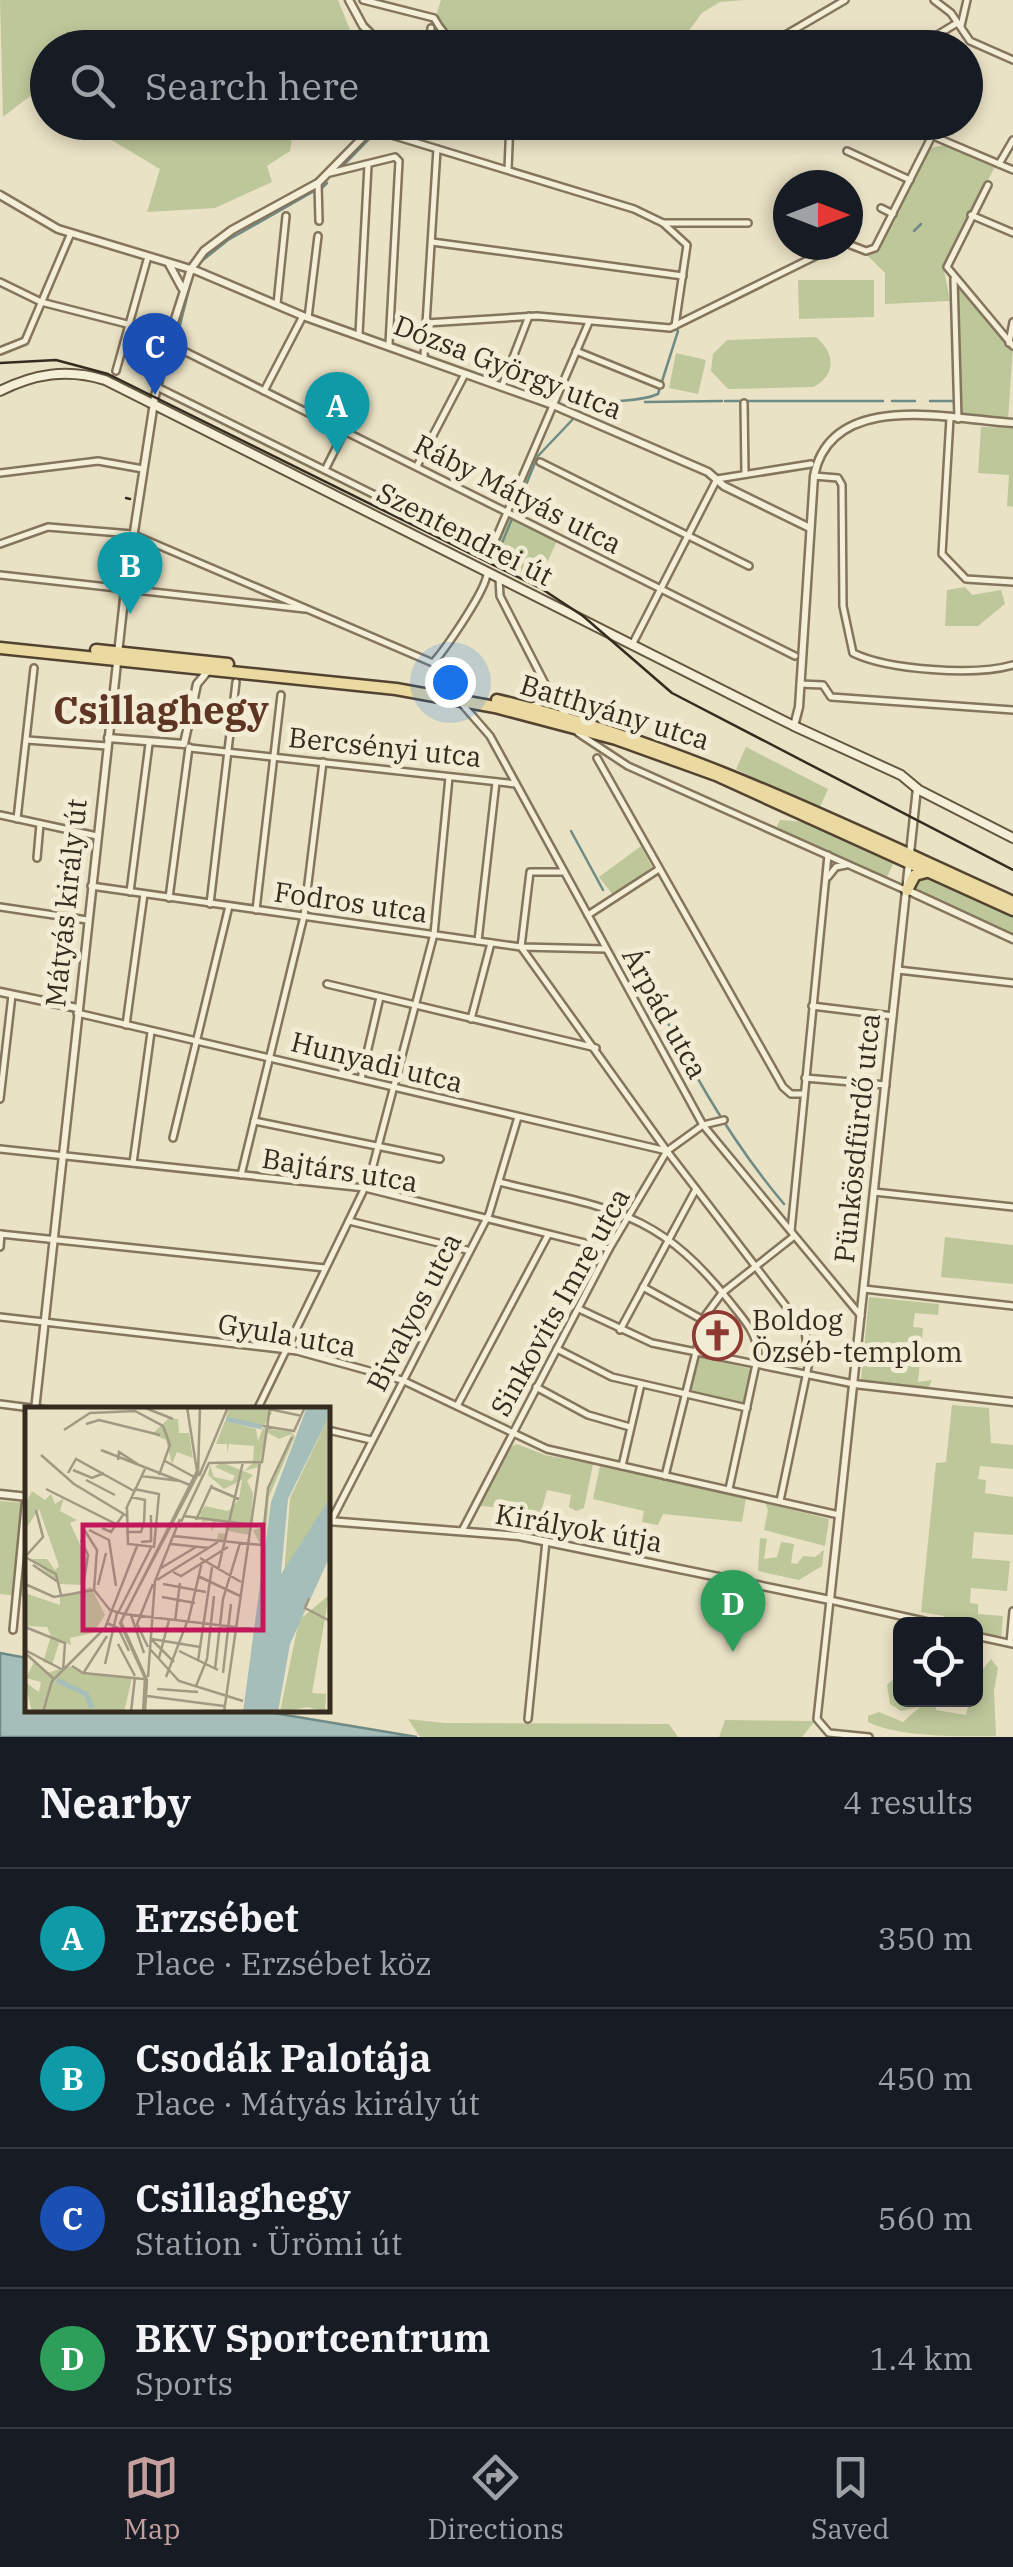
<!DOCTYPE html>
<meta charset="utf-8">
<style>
body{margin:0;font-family:"IBM Plex Serif",serif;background:#242831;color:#f1f3f6}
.controls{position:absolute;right:30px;bottom:30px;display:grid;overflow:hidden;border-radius:15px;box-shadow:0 5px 15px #0003}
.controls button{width:90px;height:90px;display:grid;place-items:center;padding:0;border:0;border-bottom:2px solid #363941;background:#171b24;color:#f1f3f6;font:50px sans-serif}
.compass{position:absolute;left:773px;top:170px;width:90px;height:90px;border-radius:50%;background:#171b24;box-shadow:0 5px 15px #0003;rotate:90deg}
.you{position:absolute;left:450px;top:682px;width:35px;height:35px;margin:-25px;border:8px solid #fff;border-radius:50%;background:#1a73e8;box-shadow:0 0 0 15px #1a73e833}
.badge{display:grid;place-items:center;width:65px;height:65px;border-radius:50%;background:#c49f9e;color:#fff;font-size:32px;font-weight:700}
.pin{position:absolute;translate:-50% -82px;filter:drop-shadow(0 2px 5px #0008)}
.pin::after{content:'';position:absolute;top:52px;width:35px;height:30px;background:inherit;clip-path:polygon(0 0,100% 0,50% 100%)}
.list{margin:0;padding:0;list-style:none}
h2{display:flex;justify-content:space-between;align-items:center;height:130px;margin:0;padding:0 40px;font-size:42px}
h2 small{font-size:32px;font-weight:400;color:#9ea1a6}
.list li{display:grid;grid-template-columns:65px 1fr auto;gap:30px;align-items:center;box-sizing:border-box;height:140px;padding:0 40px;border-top:2px solid #363941}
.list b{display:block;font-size:38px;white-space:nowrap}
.list p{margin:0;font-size:32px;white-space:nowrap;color:#9ea1a6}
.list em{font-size:32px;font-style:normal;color:#9ea1a6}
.icon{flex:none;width:55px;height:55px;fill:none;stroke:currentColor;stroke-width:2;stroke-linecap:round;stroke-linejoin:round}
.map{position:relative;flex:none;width:1013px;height:1737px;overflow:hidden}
.search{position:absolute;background:#171b24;box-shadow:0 5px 15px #0003;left:30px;right:30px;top:30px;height:110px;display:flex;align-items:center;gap:25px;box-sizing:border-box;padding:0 35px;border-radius:55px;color:#9ea1a6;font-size:38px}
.sheet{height:690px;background:#171b24}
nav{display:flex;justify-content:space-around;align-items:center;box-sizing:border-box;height:140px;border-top:2px solid #363941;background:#171b24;font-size:28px;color:#9ea1a6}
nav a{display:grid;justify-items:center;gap:5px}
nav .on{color:#c49f9e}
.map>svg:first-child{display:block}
</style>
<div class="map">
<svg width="1013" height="1737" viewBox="0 0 1013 1737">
<rect width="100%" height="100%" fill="#eae2c5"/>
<g fill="#bec79a">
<path d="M0,0H338L357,47L48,48L47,101L34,93L3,117Z"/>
<path d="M441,0H744L720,2L702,13L677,47H611L609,37L588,39L587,47C556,47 488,53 461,44C447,40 442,28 436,16Z"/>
<path d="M83,123H302L293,132L290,151L267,166L272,182L215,208L147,212L160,169Z"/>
<path d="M946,145L995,167L943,265L950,301L885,304V273L867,255L882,243L930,148Z"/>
<path d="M954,279L1013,346L1008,420L958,419Z"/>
<path d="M798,280H874V317L799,319Z"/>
<path d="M816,337C835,353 837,375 813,387L728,389L711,371L713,354L727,340Z"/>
<path d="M676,353L706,360L698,394L669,388Z"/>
<path d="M981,427L1013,428V507L1007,506L1009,475L978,473Z"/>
<path d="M509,515L558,539L539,580L490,557Z"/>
<path d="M965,587L972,595L1001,590L1005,604L978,626H945L947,590Z"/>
<path d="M746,747L828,789L819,809L736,769Z"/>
<path d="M780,820L805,822L894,862L887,877L780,832L777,826Z"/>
<path d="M641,846L652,867L613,895L599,877Z"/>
<path d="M926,876L1013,915V936L918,892L914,881Z"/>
<path d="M945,1237L1013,1245V1284L941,1277Z"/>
<path d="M869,1297L939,1304L938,1315L915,1313L913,1327L923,1328L918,1382L932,1380L927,1391L861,1380Z"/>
<path d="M693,1356L752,1369L745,1405L686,1392Z"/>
<path d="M952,1405L989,1408L991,1443L1013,1445V1469L980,1466L978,1479L986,1480L985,1493L1013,1497V1535L974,1532L972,1558L1010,1561L1007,1591L971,1588L970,1603L978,1604V1614L1003,1616L1001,1640L976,1633V1624H943L944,1616L921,1612L936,1463L946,1462Z"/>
<path d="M517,1444L545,1455L593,1464L584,1508L576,1511L569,1507L571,1495L547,1490L536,1531L516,1527L504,1515V1508L480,1506L512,1446Z"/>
<path d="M600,1466L746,1498L742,1522L663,1514L658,1525L642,1522L644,1511L593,1499Z"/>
<path d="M0,1501L27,1503V1597L0,1594Z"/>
<path d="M765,1503L829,1519L825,1546L764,1530L768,1510Z"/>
<path d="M760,1538L767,1539L764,1559L777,1557L781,1542L794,1544L791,1563L797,1564L803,1556L815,1557L824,1550L822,1566L799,1580L758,1571Z"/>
<path d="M991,1659L998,1668L994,1691L996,1736C961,1737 897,1737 868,1722V1716L879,1712L903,1722L920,1707L901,1711L890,1704L887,1685L900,1673V1700H935L936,1710L966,1715L969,1702L976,1700V1672H981Z"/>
<path d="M408,1719L444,1723L669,1724L678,1737H420Z"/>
<path d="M725,1720L815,1721L802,1737H719Z"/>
</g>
<path fill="#a6beb9" stroke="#6e8b86" stroke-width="2.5" d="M0,1653L27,1658L28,1710H256L417,1737H0Z"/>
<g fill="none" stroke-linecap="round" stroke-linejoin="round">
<g stroke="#6e8b86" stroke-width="2.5">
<path d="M340,169L374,134"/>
<path d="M323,187L327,183"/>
<path d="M914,231L921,224"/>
<path d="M203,260L228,240L316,190"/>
<path d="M177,337L192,277"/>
<path d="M725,401H883"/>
<path d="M892,401H915"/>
<path d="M930,401H954"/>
<path d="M645,402L722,401"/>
<path d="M581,412C602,396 634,405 658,394L678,331"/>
<path d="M538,456L574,418"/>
<path d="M495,560L537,458"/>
<path d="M571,831L603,890"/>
<path d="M645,977C685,1059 725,1134 784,1204"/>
</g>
<defs>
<g id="minor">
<path d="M363,0L434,18C449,45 459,46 491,48"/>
<path d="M934,0L951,13L970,41L1013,60"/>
<path d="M961,26L967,0"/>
<path d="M429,48L431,28"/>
<path d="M763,48L845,0"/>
<path d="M916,48L957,23"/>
<path d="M506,122L762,135L779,134L800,122"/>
<path d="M781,122L786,132"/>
<path d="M372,129L634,209L663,223L687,245L675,326"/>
<path d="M933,136L1013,170"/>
<path d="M847,151L910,180"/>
<path d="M999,164L1013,140"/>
<path d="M508,169L510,122"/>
<path d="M330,173L395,157L399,161L389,344"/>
<path d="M318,183L319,221"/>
<path d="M988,185L947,267L1013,346"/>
<path d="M881,208L893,214"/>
<path d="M971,215L1013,233"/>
<path d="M663,223H748"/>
<path d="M432,242L683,276"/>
<path d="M848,244L866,251L875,248L939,122"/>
<path d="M954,279L958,419"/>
<path d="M0,282L41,302L170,335"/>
<path d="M277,304L286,216"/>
<path d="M308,318L318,236"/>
<path d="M426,323L537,316L670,328L838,245"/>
<path d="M359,334L368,165"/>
<path d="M168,343L795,656"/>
<path d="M1009,343L1013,322"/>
<path d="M0,351L25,341L71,233"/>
<path d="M576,351L660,385"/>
<path d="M424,356L437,149"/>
<path d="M116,371L147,260"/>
<path d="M502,386L529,316"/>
<path d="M157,387L490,552L589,322"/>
<path d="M264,391L303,316"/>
<path d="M744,403L745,473"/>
<path d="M950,418L942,554L966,579L1013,582"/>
<path d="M540,462L749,566"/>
<path d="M417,466L465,374"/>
<path d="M325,470L345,430"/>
<path d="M0,473L98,461L143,469"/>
<path d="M814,476L838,478L842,485L843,606L853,653C888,670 975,676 1013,665"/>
<path d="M0,544L48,527L132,534L433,663L456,683"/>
<path d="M0,575L305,609"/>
<path d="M499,579L500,596L555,703L566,714"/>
<path d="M632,645L717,479L811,464"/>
<path d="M433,663C446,648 487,589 487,573"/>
<path d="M800,684L823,685L831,697L1013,710"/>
<path d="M463,705L490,736L703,1125L861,1316"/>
<path d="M532,706L546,701L550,693"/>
<path d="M578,733L628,766L905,890"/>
<path d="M27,740L107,746"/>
<path d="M190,748L516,784"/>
<path d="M597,758L783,1087L791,1094H803"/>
<path d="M0,815L97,836"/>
<path d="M17,819L34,668"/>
<path d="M37,858L40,824"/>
<path d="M564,872H530L521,947L667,1151L805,1331L809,1362L780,1501"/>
<path d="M828,877L836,867L846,865"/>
<path d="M91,886L521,947L606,949"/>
<path d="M130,892L149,744"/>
<path d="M169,898L189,747"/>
<path d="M210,904L236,682"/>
<path d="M0,907L87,920"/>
<path d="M256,910L281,695"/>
<path d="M588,915L659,869"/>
<path d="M478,941L496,782"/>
<path d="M898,970L1013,983"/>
<path d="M327,984L596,1048"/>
<path d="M812,1006L893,1016"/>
<path d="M77,1013L667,1151"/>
<path d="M471,1019L491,943"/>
<path d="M126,1025L144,894"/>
<path d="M805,1078L886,1085"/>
<path d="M361,1079L380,997"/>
<path d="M0,1099L12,995"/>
<path d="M254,1121L440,1159"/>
<path d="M173,1138L229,906"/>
<path d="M0,1149L365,1188L609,1249"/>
<path d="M133,1163L151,1032"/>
<path d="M241,1175L304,916L323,762"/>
<path d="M499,1182C607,1209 656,1208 730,1302C743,1319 757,1332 758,1355L729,1489"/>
<path d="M874,1192L1013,1207"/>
<path d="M349,1221L467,1250"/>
<path d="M791,1231L828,855"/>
<path d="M0,1234L325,1268"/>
<path d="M0,1247L1,1234"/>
<path d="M643,1287L703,1320"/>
<path d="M864,1289L1013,1306"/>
<path d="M579,1309L652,1343L854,1384"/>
<path d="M0,1317L297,1351L402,1380L547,1449L839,1515"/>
<path d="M620,1330L696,1189"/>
<path d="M557,1349L612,1377L747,1408"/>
<path d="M536,1387L588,1415L630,1427"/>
<path d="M0,1404L47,1410"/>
<path d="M457,1406L548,1235"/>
<path d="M257,1410L370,1177L434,934L449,777"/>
<path d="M328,1430L371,1440"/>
<path d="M622,1466L641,1384"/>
<path d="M665,1476L705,1316L722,1293L793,1237"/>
<path d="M331,1521L489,1214L518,1117"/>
<path d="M462,1531L609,1249L667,1151L703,1125L724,1120"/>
<path d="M13,1630L26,1496"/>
<path d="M976,1636L1013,1644"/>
<path d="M1010,1643L1013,1611"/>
<path d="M528,1719L546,1541"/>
<path d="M869,1737L829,1733L817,1719L830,1600L937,1624"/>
</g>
<g id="tertiary">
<path d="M349,0L363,26L385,48"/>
<path d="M0,195L58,229L197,271L303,316L553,405L708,472L724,486L810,528"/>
<path d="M169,264L182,288"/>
<path d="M794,726L799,707L814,476C831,389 950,419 1013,423"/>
<path d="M108,738L184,744L197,684L207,672"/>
<path d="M907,890L1013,939"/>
<path d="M0,992L77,1008"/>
<path d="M854,1384L1013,1402"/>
<path d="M35,1410L125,590L155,396L170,335L191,269L204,251L232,230L318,183L378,122"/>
<path d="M0,1494L28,1497"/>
<path d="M328,1521L519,1536L830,1600L917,788"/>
</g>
<path id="secondary" d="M0,391C34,374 67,368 105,380L794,726L901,775L919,790L1013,838"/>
<g id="primary">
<path d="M0,648L396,689L495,707L616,739L716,775L1013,910"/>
<path d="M96,650L228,664"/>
<path d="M497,700C680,743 843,825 1013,902"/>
<path d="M907,890L915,875L926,872"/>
</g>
</defs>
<use href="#minor" stroke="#84755d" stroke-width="10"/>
<use href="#tertiary" stroke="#84755d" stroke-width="11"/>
<use href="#secondary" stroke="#655640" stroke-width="12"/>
<use href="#primary" stroke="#524330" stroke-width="15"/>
<use href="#minor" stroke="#f6efd7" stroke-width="5"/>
<use href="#tertiary" stroke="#f6efd7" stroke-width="6"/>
<use href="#secondary" stroke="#f6efd7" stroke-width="8"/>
<use href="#primary" stroke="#ead9a0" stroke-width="10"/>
<g stroke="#352c1f" stroke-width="2.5">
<path d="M0,363L56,360L108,374L542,589L583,616L672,693L1013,870"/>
<path d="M126,498L130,499"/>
</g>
</g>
<defs>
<symbol id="church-ring" viewBox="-11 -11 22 22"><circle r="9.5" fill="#f2ecd4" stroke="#8e3932" stroke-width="1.5"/><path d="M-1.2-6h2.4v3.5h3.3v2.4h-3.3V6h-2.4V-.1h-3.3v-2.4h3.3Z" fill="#8e3932"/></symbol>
</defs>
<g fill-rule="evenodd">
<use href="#church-ring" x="690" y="1308" width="55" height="55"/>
</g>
<g text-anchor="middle" stroke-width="10" stroke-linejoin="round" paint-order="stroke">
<g font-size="28" fill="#352c1f" stroke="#f2ecd4">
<text transform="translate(508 367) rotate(21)" y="10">Dózsa György utca</text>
<text transform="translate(518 494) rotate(27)" y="10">Ráby Mátyás utca</text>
<text transform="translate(465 534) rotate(27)" y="10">Szentendrei út</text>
<text transform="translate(615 712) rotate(17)" y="10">Batthyány utca</text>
<text transform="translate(385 747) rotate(6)" y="10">Bercsényi utca</text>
<text transform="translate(351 902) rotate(8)" y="10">Fodros utca</text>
<text transform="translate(66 903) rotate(-84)" y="10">Mátyás király út</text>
<text transform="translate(665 1013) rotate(61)" y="10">Árpád utca</text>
<text transform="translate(377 1062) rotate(14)" y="10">Hunyadi utca</text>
<text transform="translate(857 1138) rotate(-84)" y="10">Pünkösdfürdő utca</text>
<text transform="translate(340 1170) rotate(9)" y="10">Bajtárs utca</text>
<text transform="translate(560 1302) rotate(-61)" y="10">Sinkovits Imre utca</text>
<text transform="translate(414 1312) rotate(-63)" y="10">Bivalyos utca</text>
<text transform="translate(287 1335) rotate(10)" y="10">Gyula utca</text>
<text transform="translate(579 1528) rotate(10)" y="10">Királyok útja</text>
</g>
<g font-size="28" fill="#352c1f" stroke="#f2ecd4" text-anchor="start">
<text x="752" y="1330">Boldog<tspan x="752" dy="32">Özséb-templom</tspan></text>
</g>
<g font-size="38" font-weight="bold" fill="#5e3422" stroke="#f2ecd4">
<text x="161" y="724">Csillaghegy</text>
</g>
</g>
<g transform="translate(25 1407)">
<rect width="305" height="305" fill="#eae2c5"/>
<path d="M204,0H244L247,6L238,20L201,11ZM305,7V91L259,169L265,91ZM144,11L153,12L154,26H164L168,51L152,45L147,57L141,33L127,27ZM200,14L231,22L233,34L238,21L266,25L270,29L244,90L236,181V139L228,123L238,120L243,82L267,27L254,32L241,25L234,60L219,64L228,56L229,39L204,37L202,46V37H191ZM196,55L228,68L222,74L228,86L225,128L203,124L205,115L201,133H192L193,126L201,127L200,116L192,114L186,125L187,114L177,115L175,107L180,99L203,104L214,92L217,73L199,82L183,68L185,58L189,70L207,74L210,69L190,60ZM0,76L2,94L7,84L20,93L26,87L30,97L39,91L35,104L52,113L45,116L62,152L59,178L34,177L7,152H22L30,163L34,159L14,102L0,123ZM66,180L80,208L68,226L45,231L46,238L35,233L27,258L18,255L26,229L22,220L0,219V186L35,198V190ZM304,188L287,286L301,287L300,305L283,300L255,305L274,213ZM9,255L22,266L45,259L59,267L107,271L99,305H7L0,275L14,285L16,275L1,271Z" fill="#bec79a"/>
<path d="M282,0H305V7L263,92L256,167L305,91V149L265,237L253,305H218L246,95Z" fill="#a6beb9"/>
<path fill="none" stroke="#a6beb9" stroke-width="5" d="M201,12L237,20M32,273L61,287L67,301"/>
<path fill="none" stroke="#a29983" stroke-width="2.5" d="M118,0L148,12M244,2L277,9M61,17L74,13L135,28M238,19L269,24L280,0M39,23L65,6L110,4L138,19L145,38L134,68M76,43L165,78M16,48L49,77L102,109M93,53L94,45L114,58M140,54L169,70M48,63L67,71L79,66M43,66L51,52L109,84M116,69L155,74M174,69L203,0M61,73L90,88M186,80L214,92M21,82L93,118M109,82L134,87L129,140M102,101L103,137L130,140M101,102L120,62M159,109L228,118M171,113L187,78M156,115L184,56L237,55L245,0M77,121L86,125L98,108M64,123L84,133L91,179M60,124L72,143L69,183M101,125H116L119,115L120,93L106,90M148,129L237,138L243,81L267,30M56,133L63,148L57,186M116,135L126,134V108M146,137L184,141M0,150L31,167L36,188M0,150L18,130L11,103M175,151L216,175M8,158L33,175M136,161L171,140M193,163L218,55M148,165L156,169L203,140M173,169L215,189M132,173L193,135M0,177L29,190L69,183M138,177L181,185M73,178L81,146M69,183L85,203L99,207L227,222M137,190L170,196M284,191L280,201L305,214M93,206L126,141M106,208L119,246M150,214L155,176M163,215L177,155M82,216L93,221L104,244M0,220L40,236L38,264M126,232L149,255M127,232L175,240M93,237L110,269M123,240L112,217L128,177M124,241L154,274L218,294M0,243L38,263M154,244L193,263M0,246L29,272M134,251L144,213M173,254L187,160M80,257L92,206M47,259L58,266L119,272M190,262L198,192L215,136M59,265L82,229M198,266L206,197M123,270L130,174L155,112M141,270L162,215M171,279L182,252L189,189M132,282L173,285M122,289L199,299M18,305L27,274L80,221L112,139M106,305L110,270M118,305L120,271L95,216L173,67L175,0M120,305L122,273L96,215L172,64L162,0M199,305L235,55"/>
<path fill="#c2185b" fill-opacity="0.15" stroke="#c2185b" stroke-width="5" d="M58,118H238V223H58Z"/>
<rect width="305" height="305" fill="none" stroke="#352c1f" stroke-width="5"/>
</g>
</svg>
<div class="controls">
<button><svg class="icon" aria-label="locate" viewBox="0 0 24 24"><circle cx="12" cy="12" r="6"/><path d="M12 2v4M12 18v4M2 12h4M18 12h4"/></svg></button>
</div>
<svg class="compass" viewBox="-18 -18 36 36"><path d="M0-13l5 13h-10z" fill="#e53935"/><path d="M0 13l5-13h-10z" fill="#9ea1a6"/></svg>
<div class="you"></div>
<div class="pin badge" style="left:337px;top:454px;background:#0f9aa8">A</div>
<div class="pin badge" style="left:130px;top:614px;background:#0f9aa8">B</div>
<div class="pin badge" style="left:155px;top:395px;background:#1a4fb4">C</div>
<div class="pin badge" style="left:733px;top:1652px;background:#2e9e5b">D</div>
<div class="search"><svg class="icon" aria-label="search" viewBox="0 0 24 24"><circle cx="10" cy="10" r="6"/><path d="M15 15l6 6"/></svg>Search here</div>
</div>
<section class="sheet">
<h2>Nearby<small>4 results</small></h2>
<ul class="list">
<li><span class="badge" style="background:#0f9aa8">A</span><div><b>Erzsébet</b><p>Place · Erzsébet köz</p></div><em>350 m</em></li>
<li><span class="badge" style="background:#0f9aa8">B</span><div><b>Csodák Palotája</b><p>Place · Mátyás király út</p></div><em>450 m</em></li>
<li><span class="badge" style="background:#1a4fb4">C</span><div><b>Csillaghegy</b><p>Station · Ürömi út</p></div><em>560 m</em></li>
<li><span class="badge" style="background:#2e9e5b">D</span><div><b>BKV Sportcentrum</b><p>Sports</p></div><em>1.4 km</em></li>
</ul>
</section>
<nav>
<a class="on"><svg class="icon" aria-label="map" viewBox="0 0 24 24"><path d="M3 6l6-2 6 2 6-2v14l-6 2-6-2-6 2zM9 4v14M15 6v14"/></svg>Map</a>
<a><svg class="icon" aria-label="directions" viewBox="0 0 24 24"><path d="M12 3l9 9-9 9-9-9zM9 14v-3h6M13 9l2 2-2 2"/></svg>Directions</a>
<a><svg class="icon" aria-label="saved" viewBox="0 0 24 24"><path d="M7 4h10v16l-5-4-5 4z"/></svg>Saved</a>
</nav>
